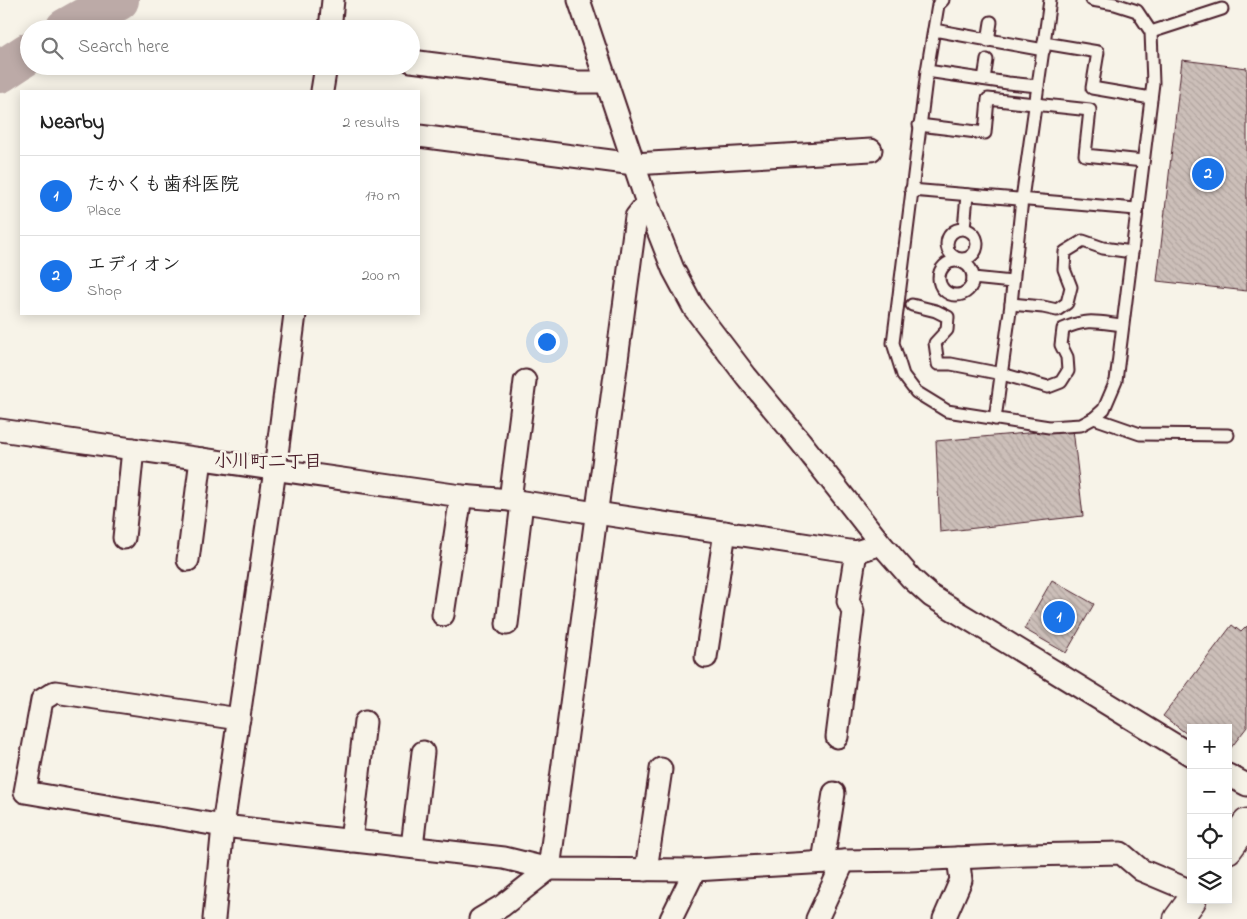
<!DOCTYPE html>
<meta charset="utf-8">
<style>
body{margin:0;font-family:"Indie Flower","Klee One",sans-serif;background:#f2f2f2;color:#222}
.controls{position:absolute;right:15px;bottom:15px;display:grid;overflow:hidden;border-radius:0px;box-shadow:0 2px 12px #0003}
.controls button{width:45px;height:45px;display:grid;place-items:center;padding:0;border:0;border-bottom:1px solid #e0e0e0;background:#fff;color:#222;font:25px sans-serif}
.you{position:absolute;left:546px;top:341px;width:18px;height:18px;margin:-12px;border:4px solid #fff;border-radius:50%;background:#1a73e8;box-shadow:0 0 0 8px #1a73e833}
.badge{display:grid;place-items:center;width:32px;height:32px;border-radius:50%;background:#1a73e8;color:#fff;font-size:16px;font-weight:700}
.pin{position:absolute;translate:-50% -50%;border:2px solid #fff;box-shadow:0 1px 5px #0006}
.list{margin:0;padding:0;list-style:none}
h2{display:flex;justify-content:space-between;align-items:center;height:65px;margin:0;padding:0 20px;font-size:21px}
h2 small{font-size:16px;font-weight:400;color:#767676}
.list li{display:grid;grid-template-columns:32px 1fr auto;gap:15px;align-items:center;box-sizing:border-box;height:80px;padding:0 20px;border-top:1px solid #e0e0e0}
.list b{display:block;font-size:19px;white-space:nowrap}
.list p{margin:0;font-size:16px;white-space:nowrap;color:#767676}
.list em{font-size:16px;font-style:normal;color:#767676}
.icon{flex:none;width:28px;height:28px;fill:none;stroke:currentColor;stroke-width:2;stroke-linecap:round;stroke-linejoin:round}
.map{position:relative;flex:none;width:1247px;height:919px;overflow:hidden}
.search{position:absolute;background:#fff;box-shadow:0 2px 12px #0003;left:20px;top:20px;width:400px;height:55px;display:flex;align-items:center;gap:12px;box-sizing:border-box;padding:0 18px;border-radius:28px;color:#767676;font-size:19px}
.panel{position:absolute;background:#fff;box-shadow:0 2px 12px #0003;left:20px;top:90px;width:400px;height:225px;border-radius:0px}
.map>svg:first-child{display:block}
</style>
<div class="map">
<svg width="1247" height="919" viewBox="0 0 1247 919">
<defs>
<pattern id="building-back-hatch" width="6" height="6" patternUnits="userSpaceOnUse" patternTransform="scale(1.25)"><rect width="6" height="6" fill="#ccbfb9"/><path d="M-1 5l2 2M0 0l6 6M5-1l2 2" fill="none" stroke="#b1a49f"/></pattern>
</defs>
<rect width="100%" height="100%" fill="#f7f3e8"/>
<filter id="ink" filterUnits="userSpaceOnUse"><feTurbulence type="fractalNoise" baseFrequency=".02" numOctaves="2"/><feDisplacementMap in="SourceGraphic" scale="10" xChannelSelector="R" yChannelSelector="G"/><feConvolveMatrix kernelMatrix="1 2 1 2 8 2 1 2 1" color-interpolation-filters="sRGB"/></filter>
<g filter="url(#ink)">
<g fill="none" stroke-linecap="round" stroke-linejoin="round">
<g stroke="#bcaaa7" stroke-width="42">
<path d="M66,29L118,0"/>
<path d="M0,72L29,53"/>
</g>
</g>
<g fill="url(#building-back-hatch)" stroke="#4a1f2b">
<path d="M1182,60L1247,68V291L1157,281Z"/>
<path d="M1073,429L1083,516L940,532L936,441Z"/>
<path d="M1052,580L1094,604L1066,653L1024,629Z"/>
<path d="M1232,625L1241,632L1247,626V727L1230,749H1228V728H1191V737L1163,716Z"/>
</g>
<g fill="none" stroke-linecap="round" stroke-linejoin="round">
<defs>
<g id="service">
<path d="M943,0L938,5L927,71L893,343L903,375L916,392L947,411L1049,427L1081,425L1094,418L1104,409L1116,381L1153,83L1151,32L1137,11L1115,4L1092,0"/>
<path d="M934,30L1044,50"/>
<path d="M1151,32L1222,9"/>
<path d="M988,41L991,22"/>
<path d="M1044,43L1098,52L1092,88L1151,98"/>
<path d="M927,71L1008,83L1038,86"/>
<path d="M984,79L987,60"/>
<path d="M919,125L985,133L988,99L1090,110L1085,155L1143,161"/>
<path d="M911,190L1136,209"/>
<circle cx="962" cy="244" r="15"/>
<path d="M964,229L967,195"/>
<circle cx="956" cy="278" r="17"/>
<path d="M973,278L1012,282"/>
<path d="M1011,304L1043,307L1057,310L1067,303L1071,287L1064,269L1065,252L1083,241L1103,248L1132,252"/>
<path d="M912,305L936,311L948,317L947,330L935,343L938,364H951L1002,374L1048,387L1061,382L1068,371L1067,357L1061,345L1063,329C1087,318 1097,322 1122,325"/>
<path d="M1094,418L1140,434L1228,435"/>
<path d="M995,419L1011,304L1022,199L1050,0"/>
</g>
<g id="minor">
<path d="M579,0L647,203L673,269L694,308L746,376L800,441L881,544L911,578L931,596L1191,755"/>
<path d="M330,29L333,0"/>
<path d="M411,61L577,82H606"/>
<path d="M322,91L326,66"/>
<path d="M419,136L634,164L871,150"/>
<path d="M0,430L461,496L510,500L856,552L881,544"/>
<path d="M510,500L525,381"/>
<path d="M124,538L133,449"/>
<path d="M188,560L201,459"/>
<path d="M443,615L461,496"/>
<path d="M507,624L522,503"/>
<path d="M706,657L725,532"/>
<path d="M239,719L55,692L42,700L25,792L223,826L504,858L549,869L695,870L844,861L910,860L1026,855L1121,853L1141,870L1191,891"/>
<path d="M837,737L853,611L848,601L856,552"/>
<path d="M1228,775L1247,785"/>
<path d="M351,841L365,722"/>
<path d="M412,847L423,752"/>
<path d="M823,862L834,793"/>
<path d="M646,870L661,769"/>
<path d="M214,919L223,826L275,470L295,314"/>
<path d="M480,919L502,906L549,869L636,217L647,203"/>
<path d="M671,919L695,870"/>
<path d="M817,919L844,861"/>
<path d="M944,919L961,880L958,858"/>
</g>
<g id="tertiary">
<path d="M1228,849L1247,823"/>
<path d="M1178,919L1192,900"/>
</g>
</defs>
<use href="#service" stroke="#4a1f2b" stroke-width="15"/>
<use href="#minor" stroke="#4a1f2b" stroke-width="25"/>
<use href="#tertiary" stroke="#4a1f2b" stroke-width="31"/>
<use href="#service" stroke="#f7f3e8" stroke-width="11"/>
<use href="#minor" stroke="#f7f3e8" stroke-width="21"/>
<use href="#tertiary" stroke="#f7f3e8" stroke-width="28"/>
</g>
</g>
<g text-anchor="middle" stroke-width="5" stroke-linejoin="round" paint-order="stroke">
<g font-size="18" font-weight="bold" fill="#4a1f2b" stroke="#f7f3e8">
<text x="268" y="467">小川町二丁目</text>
</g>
</g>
</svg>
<div class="controls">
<button>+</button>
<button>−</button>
<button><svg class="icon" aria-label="locate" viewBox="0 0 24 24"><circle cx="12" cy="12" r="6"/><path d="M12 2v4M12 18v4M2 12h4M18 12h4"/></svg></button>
<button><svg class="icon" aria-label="layers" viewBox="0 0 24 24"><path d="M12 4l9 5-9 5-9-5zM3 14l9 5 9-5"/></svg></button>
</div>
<div class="you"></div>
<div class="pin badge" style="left:1059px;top:617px">1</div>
<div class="pin badge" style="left:1208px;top:174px">2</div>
<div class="search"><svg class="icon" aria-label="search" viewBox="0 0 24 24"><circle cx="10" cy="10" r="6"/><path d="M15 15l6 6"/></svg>Search here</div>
<section class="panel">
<h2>Nearby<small>2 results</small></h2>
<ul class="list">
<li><span class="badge">1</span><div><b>たかくも歯科医院</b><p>Place</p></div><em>170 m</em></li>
<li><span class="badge">2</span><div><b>エディオン</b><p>Shop</p></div><em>200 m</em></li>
</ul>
</section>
</div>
